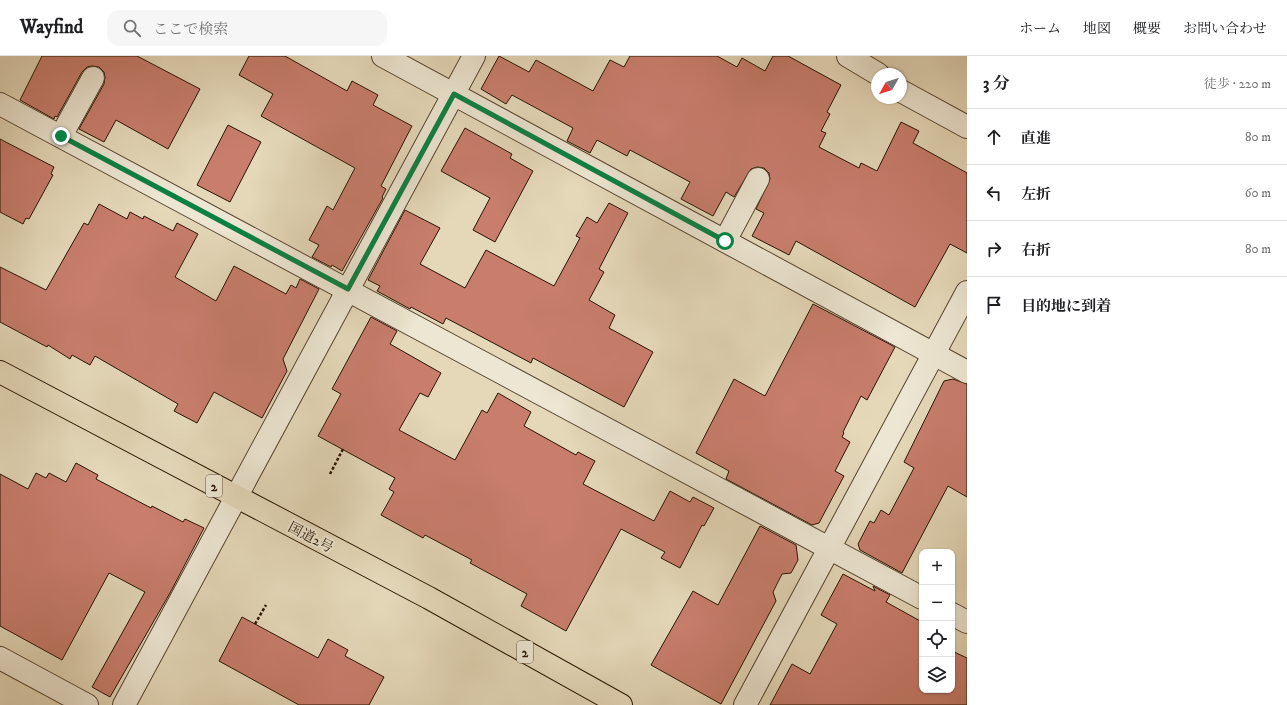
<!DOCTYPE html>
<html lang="ja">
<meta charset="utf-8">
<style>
body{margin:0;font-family:"IM FELL DW Pica","Noto Serif JP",serif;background:#f6f6f6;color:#202124}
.controls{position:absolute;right:12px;bottom:12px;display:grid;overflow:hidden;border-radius:8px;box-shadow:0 1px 3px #0004}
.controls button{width:36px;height:36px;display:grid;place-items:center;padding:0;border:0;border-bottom:1px solid #e0e0e0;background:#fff;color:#202124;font:20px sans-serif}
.compass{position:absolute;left:871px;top:12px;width:36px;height:36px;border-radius:50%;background:#fff;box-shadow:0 1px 3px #0004;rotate:231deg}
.stop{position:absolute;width:12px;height:12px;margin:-9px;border:3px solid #0b8043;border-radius:50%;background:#fff}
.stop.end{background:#0b8043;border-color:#fff;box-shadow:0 1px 4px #0008}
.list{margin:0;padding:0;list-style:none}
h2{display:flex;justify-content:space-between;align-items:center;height:52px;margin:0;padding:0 16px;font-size:17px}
h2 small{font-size:13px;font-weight:400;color:#757577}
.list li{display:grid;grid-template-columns:26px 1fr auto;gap:12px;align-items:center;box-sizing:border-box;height:56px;padding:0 16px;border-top:1px solid #e0e0e0}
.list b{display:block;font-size:15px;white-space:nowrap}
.list em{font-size:13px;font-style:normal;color:#757577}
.icon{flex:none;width:22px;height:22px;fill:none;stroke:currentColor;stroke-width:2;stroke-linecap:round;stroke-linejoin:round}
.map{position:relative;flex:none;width:967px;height:649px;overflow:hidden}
header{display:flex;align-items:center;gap:24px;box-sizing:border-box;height:56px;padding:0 20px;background:#fff;border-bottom:1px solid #e0e0e0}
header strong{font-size:19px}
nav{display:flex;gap:22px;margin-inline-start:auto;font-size:14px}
.search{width:280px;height:36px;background:#f6f6f6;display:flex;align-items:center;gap:10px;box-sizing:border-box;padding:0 14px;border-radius:12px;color:#757577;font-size:15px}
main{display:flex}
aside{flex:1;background:#fff}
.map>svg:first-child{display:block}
</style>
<header>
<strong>Wayfind</strong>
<div class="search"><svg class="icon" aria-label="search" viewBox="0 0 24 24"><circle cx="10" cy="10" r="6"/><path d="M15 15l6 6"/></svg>ここで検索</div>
<nav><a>ホーム</a><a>地図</a><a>概要</a><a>お問い合わせ</a></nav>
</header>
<main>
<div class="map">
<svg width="967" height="649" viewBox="0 0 967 649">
<rect width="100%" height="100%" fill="#e4d8b9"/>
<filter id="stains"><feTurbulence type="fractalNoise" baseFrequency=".005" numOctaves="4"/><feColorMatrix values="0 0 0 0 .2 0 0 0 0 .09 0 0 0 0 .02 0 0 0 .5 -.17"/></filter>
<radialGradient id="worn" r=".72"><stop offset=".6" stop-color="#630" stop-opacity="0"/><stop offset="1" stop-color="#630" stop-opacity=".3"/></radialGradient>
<g fill="#c87d6d" stroke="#281401">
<path d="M42,0H137L200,33L168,93L116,64L104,86L79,73L104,28L105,21L104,16L99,11L92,10L87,11L82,16L57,61L55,60L54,63L20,44Z"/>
<path d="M249,0H285L347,35L352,25L378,39L373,49L412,70L381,130L386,133L382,141L383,142L342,215L332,209L331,211L312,201L319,189L309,184L327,150L333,154L355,112L261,60L273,38L239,19Z"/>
<path d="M499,0L529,16L536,4L593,35L610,4L624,11L630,0H717L737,11L742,2L765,15L773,0H788L841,29L827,56L830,58L821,75L826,77L819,91L859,112L861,107L877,115L901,66L919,75L913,87L967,117V197L950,188L915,251L796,185L789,199L752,180L764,157L756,153L770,123L769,117L764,112L757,111L751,113L734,141L726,136L713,160L681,143L690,126L630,94L627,100L597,84L590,97L567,85L573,72L512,39L506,48L481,33Z"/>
<path d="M228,69L261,86L230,146L197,129Z"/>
<path d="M465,72L512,98L510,102L533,115L495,186L473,174L490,142L441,115Z"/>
<path d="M0,83L54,111L51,118L53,119L29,163L26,162L23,168L0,156Z"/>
<path d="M609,147L628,157L599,213L604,216L589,244L615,259L609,272L653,296L624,351L533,302L531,307L446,262L443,268L411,251L410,253L377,235L380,230L368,224L405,154L440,172L420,208L465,232L486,194L554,230L580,182L576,180L587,161L597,167Z"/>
<path d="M99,148L127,163L130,156L143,163L144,160L173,175L177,167L198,178L175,221L216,245L234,210L286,238L291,229L296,232L300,223L319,233L283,303L287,315L262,362L214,336L197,367L174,355L178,348L95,300L90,309L72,299L70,303L48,289L47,291L0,266V211L46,234L84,167L88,169Z"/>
<path d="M813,248L895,291L867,344L861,340L843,376L844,377L842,381L850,386L835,415L844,420L819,467L812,469L726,423L729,415L696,397L734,323L765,340Z"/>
<path d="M371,261L397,275L390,288L441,317L428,341L420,337L399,374L455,404L482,354L487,357L498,337L531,356L524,370L576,399L578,396L595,405L583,428L654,465L670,435L690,446L693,441L714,452L704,470L702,469L680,512L661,502L665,496L621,473L566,575L521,550L527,538L470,507L472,504L425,479L423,482L381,459L394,436L389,433L395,422L318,380L341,338L332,333Z"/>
<path d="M953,323L967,328V441L948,430L902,517L860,494L858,488L870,465L874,467L881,454L889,459L914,412L904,406L944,325Z"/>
<path d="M76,407L98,419L96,423L151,452L152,450L183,466L185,463L204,472L170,537L110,641L92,631L145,536L109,517L62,604L0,570V418L28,433L36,417L46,422L49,417L66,426Z"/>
<path d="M760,470L796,489L798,504L791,517L782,518L773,536L776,545L721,648L651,609L693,535L718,549Z"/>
<path d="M843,518L875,535L873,530L890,539L886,546L922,566V634H952V595L967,602V649H770L792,608L810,618L837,568L821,559Z"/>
<path d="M242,561L318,602L328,583L348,594L345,600L384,621L369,649H299L219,605Z"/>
</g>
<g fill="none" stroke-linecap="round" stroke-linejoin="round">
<defs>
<g id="minor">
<path d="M383,0L967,316"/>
<path d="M848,0L878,18"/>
<path d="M901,35L967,71"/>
<path d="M0,48L922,542"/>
<path d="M61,80L93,22"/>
<path d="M725,185L758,123"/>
<path d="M952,558L967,566"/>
<path d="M0,602L87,649"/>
<path d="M124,649L474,0"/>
<path d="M745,649L967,236"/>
</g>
<path id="highway" d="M0,316L429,542L621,649"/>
</defs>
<use href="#minor" stroke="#57452f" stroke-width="24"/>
<use href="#highway" stroke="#281401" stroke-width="24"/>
<g stroke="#281401" stroke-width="2.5" stroke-dasharray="3 2" stroke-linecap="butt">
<path d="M330,418L343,393"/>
<path d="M255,568L266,549"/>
</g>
<use href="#minor" stroke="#ede6d2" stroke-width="22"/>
<use href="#highway" stroke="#e4d8b9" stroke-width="22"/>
</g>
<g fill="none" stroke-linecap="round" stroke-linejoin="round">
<path stroke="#0b8043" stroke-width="5" d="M61,80L348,233L454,38L725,185"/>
</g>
<g text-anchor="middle" stroke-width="4" stroke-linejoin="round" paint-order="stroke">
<g fill="#ede6d2" stroke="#635340" stroke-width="1">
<rect x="206" y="419" width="16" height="22" rx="3"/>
<rect x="517" y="585" width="16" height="22" rx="3"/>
</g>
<g font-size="13" font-weight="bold" fill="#281401">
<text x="214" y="435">2</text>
<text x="525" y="601">2</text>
</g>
<g font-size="14" fill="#281401" stroke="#ede6d2">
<text transform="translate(311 481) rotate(28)" y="5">国道2号</text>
</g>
</g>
<rect width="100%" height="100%" filter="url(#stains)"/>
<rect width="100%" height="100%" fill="url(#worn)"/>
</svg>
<div class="controls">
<button>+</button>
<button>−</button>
<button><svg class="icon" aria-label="locate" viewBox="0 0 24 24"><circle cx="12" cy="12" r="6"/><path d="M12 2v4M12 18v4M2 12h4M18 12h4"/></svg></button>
<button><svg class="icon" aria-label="layers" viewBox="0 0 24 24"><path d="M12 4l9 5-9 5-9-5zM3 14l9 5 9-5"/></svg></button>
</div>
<svg class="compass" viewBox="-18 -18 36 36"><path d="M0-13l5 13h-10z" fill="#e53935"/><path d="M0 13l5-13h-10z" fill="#757577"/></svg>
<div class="stop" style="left:725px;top:185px"></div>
<div class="stop end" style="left:61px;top:80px"></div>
</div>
<aside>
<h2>3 分<small>徒歩 · 220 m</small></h2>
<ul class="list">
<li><svg class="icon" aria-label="ahead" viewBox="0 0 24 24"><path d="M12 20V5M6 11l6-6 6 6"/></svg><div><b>直進</b></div><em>80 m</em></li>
<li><svg class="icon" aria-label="left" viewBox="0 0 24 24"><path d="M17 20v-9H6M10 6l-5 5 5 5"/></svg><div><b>左折</b></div><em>60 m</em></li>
<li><svg class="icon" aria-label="right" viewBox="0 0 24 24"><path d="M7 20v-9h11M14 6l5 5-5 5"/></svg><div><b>右折</b></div><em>80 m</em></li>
<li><svg class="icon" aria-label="arrive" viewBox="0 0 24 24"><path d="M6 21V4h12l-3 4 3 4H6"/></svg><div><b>目的地に到着</b></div></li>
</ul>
</aside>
</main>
